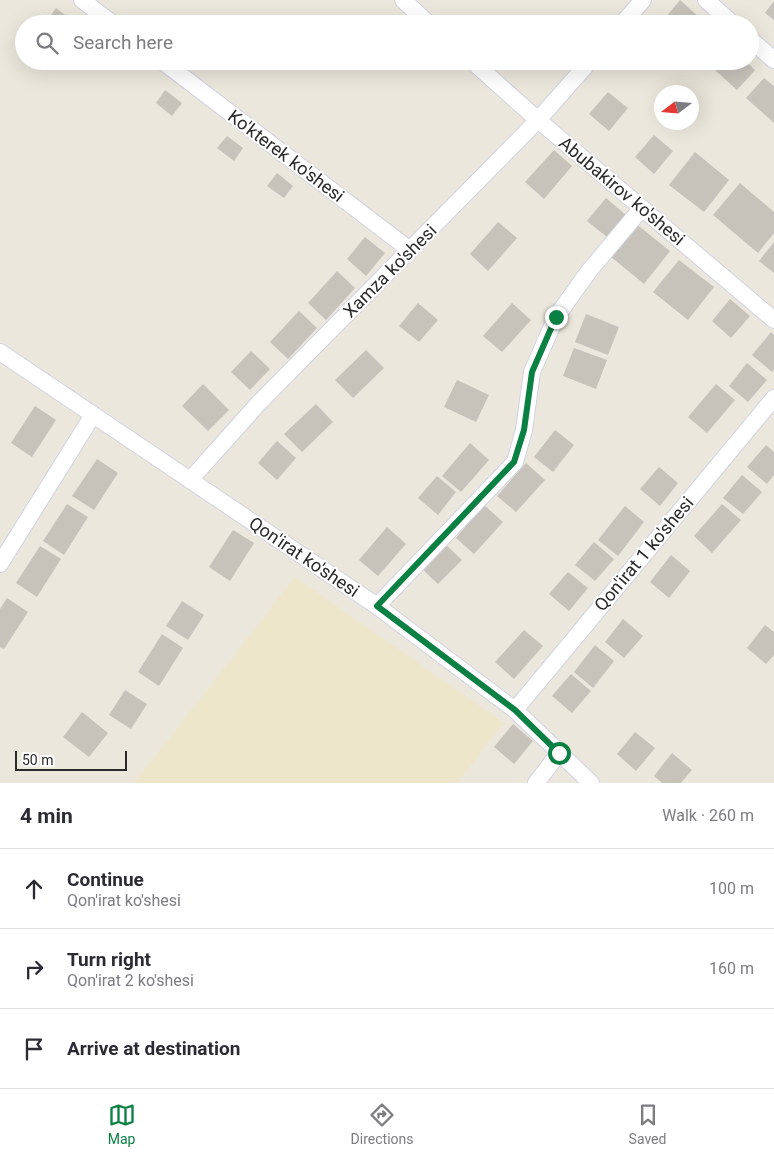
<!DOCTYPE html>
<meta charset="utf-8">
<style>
body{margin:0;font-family:Roboto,sans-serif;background:#f2f2f3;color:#2b2b33}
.compass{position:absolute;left:654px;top:85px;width:45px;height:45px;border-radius:50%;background:#fff;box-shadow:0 5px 20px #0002;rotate:254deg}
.scale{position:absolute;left:15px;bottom:12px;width:112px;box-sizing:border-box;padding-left:5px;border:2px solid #2a2a2a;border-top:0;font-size:14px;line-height:18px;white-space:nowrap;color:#2a2a2a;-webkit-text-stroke:4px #fff;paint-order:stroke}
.stop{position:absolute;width:15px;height:15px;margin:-11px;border:4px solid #0b8043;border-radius:50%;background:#fff}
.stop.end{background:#0b8043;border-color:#fff;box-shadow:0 1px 5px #0008}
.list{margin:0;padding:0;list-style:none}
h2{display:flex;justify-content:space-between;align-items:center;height:65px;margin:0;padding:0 20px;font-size:21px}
h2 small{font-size:16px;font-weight:400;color:#7c7c81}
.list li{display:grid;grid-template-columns:32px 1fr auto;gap:15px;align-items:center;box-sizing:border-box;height:80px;padding:0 20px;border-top:1px solid #e1e1e2}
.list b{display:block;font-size:19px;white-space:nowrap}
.list p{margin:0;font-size:16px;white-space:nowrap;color:#7c7c81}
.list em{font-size:16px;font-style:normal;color:#7c7c81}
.icon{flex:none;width:28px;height:28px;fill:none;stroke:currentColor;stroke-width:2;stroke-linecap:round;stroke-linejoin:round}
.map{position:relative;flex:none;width:774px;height:783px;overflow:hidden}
.search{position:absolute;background:#fff;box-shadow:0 5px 20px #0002;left:15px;right:15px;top:15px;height:55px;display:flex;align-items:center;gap:12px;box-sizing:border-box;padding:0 18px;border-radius:28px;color:#7c7c81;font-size:19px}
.sheet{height:305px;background:#fff}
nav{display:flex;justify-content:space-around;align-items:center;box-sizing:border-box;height:70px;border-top:1px solid #e1e1e2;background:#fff;font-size:14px;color:#7c7c81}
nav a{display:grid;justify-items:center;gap:2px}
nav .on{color:#0b8043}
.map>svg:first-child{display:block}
</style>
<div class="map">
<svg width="774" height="783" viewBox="0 0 774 783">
<rect width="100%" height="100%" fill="#ece7dc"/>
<path fill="#ede6cb" d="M295,577L504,723L457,783H134Z"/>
<g fill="#c7c3bb">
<path d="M680,0L699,17L693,24H662L661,23Z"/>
<path d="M774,1V20L765,13Z"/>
<path d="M56,8L73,21L71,24H50L47,21Z"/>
<path d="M705,61H745L755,70L737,90Z"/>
<path d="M764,78L774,86V123L746,98Z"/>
<path d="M165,90L182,103L172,116L156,103Z"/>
<path d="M608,92L628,108L609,131L589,114Z"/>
<path d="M654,135L673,151L654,174L635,157Z"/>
<path d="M227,136L243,148L234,161L217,148Z"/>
<path d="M554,150L572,166L544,199L525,182Z"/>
<path d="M695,152L729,180L704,212L669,185Z"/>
<path d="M277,173L293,186L284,198L267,186Z"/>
<path d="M740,183L774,212V233L758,253L713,215Z"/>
<path d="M606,198L626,215L607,237L587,221Z"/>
<path d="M498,222L517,238L488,271L470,254Z"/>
<path d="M635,223L670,251L644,284L610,256Z"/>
<path d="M365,237L385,253L366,276L347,259Z"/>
<path d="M774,242V273L759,261Z"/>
<path d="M679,260L714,287L688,320L653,292Z"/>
<path d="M337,271L355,288L326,320L308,303Z"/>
<path d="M730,299L750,316L731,338L712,321Z"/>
<path d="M418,303L438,320L419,342L399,326Z"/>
<path d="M512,303L531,320L502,352L483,336Z"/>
<path d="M299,311L317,328L288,359L270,342Z"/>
<path d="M586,314L619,327L608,355L575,342Z"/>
<path d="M771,332L774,335V369L772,372L752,355Z"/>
<path d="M574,348L607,360L596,389L563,376Z"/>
<path d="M366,350L384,368L353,398L335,380Z"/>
<path d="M251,351L270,369L250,390L231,372Z"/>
<path d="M747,363L767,380L748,402L729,386Z"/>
<path d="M457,380L489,395L476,422L444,407Z"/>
<path d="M203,384L229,410L208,431L182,406Z"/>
<path d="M716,384L735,400L707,433L688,417Z"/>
<path d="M316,404L333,422L302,452L284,434Z"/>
<path d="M35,406L56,420L32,457L11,443Z"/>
<path d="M555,430L574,445L553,472L534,457Z"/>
<path d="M277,441L296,458L277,480L258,463Z"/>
<path d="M470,443L489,460L461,492L442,476Z"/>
<path d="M766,445L774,452V475L767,484L747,467Z"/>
<path d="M97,459L118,473L94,510L72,496Z"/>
<path d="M526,463L545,480L516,512L497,496Z"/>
<path d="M659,467L678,483L660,506L640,489Z"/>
<path d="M742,475L762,492L743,514L723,498Z"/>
<path d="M437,476L456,492L438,515L418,498Z"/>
<path d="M67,504L88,517L64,555L43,541Z"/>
<path d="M722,504L741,520L712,553L694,536Z"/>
<path d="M484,505L503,522L474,554L456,538Z"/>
<path d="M625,506L644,522L618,556L598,540Z"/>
<path d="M387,527L406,544L378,576L359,560Z"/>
<path d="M233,530L254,543L230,581L209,567Z"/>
<path d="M594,542L614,559L595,581L575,565Z"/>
<path d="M444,543L462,560L438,584L420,567Z"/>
<path d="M40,546L61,559L37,597L16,583Z"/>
<path d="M671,555L690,571L669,598L650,582Z"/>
<path d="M568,572L588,588L569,611L549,594Z"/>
<path d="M7,598L28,612L4,649L0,647V609Z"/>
<path d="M182,601L204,615L188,640L166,626Z"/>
<path d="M623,619L643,636L624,658L605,642Z"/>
<path d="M765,625L774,632V655L766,664L747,648Z"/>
<path d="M524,630L543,646L514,679L495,662Z"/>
<path d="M162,634L183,648L159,686L138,672Z"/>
<path d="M595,645L614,661L593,688L574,672Z"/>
<path d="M571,674L591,691L572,713L552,696Z"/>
<path d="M125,690L147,704L131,729L109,715Z"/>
<path d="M82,712L108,733L89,757L63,737Z"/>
<path d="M513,724L533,741L514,764L494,747Z"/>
<path d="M635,732L655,748L636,771L617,754Z"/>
<path d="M672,753L692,770L681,783H662L654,776Z"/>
</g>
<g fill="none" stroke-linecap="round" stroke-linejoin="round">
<defs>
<g id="minor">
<path d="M82,0L113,24"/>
<path d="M403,0L429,24"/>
<path d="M706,0L733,24"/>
<path d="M622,24L643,0"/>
<path d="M750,39L774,60"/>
<path d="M162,61L410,250"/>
<path d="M472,61L538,120L774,320"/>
<path d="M0,352L377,606L515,710L591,783"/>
<path d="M190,480L257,405L538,120L590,61"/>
<path d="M0,564L93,415"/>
<path d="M377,606L515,462L524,430L532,372L556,317L589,271L642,208"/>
<path d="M515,710L774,398"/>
<path d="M536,783L559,753"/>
</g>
</defs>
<use href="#minor" stroke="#d1d2e2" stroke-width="18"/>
<use href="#minor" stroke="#fff" stroke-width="16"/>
</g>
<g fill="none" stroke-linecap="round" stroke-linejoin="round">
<path stroke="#0b8043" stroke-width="6" d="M556,317L532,372L524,430L514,462L377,606L515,710L559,753"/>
</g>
<g text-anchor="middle" stroke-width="4" stroke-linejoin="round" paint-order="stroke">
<g font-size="18" fill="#2a2a2a" stroke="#fff">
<text transform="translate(286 156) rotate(37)" y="6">Ko'kterek ko'shesi</text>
<text transform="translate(622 191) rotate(40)" y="6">Abubakirov ko'shesi</text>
<text transform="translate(390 271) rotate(-45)" y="6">Xamza ko'shesi</text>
<text transform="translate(644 554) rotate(-50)" y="6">Qon'irat 1 ko'shesi</text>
<text transform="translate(304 557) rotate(34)" y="6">Qon'irat ko'shesi</text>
</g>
</g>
</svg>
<svg class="compass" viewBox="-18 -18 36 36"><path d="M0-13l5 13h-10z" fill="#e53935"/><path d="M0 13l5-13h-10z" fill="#7c7c81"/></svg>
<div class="scale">50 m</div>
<div class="stop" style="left:559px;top:753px"></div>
<div class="stop end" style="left:556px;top:317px"></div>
<div class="search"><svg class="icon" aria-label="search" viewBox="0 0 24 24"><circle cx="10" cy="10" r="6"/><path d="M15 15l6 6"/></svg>Search here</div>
</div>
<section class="sheet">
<h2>4 min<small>Walk · 260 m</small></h2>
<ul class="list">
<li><svg class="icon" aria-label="ahead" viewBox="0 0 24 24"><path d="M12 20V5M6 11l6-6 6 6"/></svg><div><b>Continue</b><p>Qon'irat ko'shesi</p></div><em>100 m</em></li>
<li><svg class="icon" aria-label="right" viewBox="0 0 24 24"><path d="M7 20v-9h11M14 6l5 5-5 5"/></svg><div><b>Turn right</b><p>Qon'irat 2 ko'shesi</p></div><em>160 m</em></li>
<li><svg class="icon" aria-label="arrive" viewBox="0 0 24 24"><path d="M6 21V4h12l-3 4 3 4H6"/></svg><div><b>Arrive at destination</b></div></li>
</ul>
</section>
<nav>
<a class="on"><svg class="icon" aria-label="map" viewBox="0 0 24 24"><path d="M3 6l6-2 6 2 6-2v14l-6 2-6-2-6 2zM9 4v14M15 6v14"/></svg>Map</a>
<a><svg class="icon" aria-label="directions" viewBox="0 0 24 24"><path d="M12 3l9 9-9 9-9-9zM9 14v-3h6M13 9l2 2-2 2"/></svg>Directions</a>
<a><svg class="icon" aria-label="saved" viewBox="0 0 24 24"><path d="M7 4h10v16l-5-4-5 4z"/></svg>Saved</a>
</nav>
